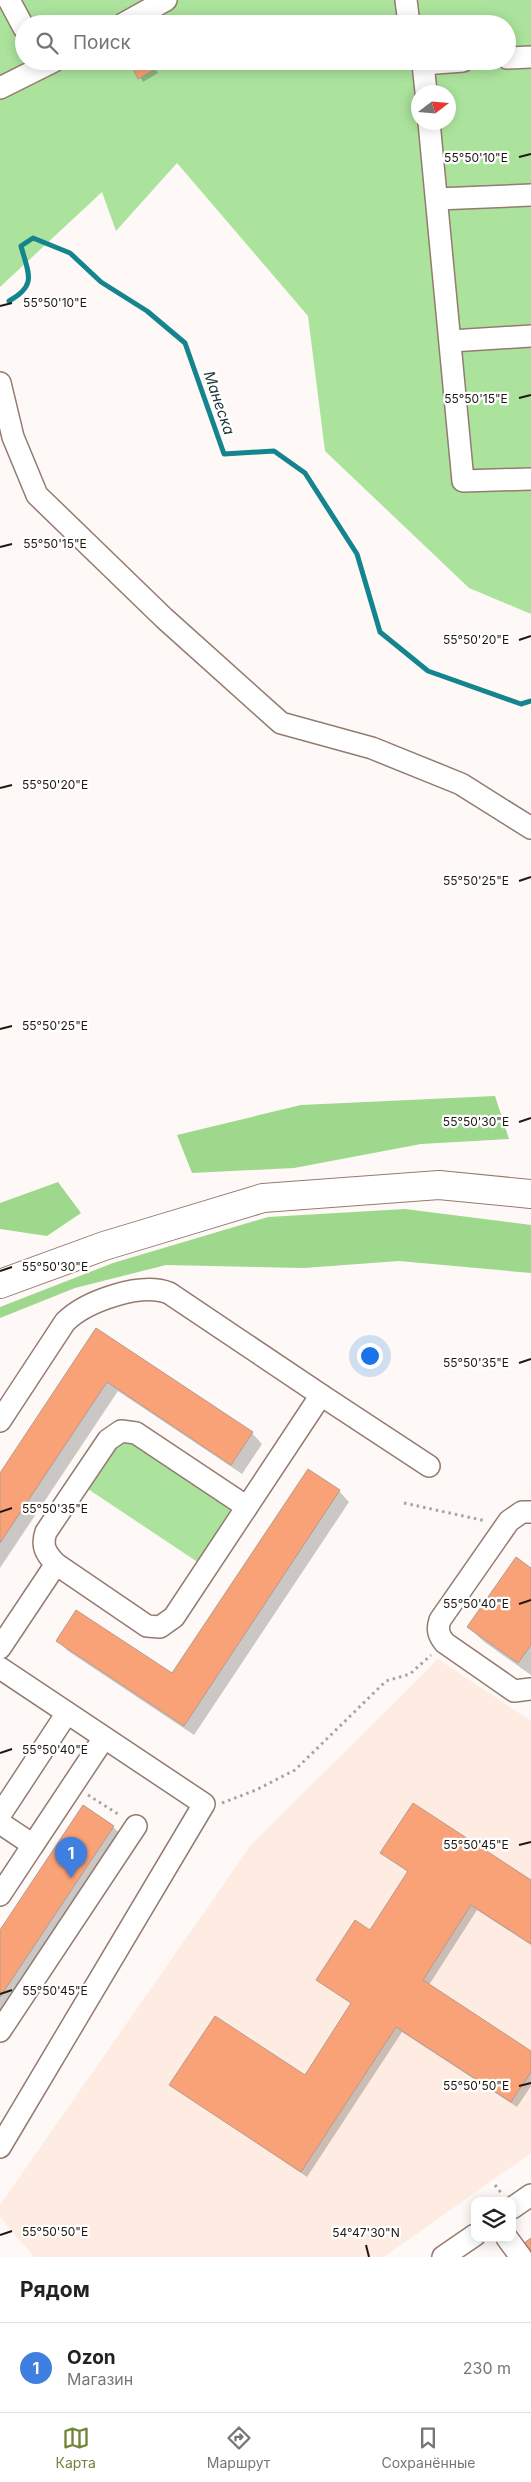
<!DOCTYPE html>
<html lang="ru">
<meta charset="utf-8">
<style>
body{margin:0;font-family:Inter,sans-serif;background:#f6f6f6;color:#222}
.controls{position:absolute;right:15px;bottom:15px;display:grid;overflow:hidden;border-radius:10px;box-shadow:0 2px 12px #0003}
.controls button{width:45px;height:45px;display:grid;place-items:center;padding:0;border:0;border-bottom:1px solid #e0e0e0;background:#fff;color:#222;font:25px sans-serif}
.compass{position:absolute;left:411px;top:85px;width:45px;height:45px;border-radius:50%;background:#fff;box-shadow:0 2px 12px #0003;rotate:74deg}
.you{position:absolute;left:369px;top:1355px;width:18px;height:18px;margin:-12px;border:4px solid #fff;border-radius:50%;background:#1a73e8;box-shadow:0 0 0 8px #1a73e833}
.badge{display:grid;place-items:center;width:32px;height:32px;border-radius:50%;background:#6f8536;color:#fff;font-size:16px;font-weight:700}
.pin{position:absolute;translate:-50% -41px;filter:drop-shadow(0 1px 2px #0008)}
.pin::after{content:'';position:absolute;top:26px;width:18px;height:15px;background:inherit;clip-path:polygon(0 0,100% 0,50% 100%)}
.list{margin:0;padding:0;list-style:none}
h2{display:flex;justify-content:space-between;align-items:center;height:65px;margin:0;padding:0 20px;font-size:21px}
h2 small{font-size:16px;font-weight:400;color:#767676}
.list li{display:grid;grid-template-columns:32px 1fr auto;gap:15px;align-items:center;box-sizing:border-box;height:90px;padding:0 20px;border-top:1px solid #e0e0e0}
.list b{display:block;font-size:19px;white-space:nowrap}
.list p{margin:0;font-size:16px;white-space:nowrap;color:#767676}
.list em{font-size:16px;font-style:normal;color:#767676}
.icon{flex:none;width:28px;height:28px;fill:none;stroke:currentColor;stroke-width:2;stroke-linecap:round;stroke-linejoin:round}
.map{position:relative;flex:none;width:531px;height:2257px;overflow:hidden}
.search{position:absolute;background:#fff;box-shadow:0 2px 12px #0003;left:15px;right:15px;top:15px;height:55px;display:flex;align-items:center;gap:12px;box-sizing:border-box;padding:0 18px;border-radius:28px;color:#767676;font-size:19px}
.sheet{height:155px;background:#fff}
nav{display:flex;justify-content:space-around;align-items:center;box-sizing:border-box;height:70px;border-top:1px solid #e0e0e0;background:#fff;font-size:14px;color:#767676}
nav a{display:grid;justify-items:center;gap:2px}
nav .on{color:#6f8536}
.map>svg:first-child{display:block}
</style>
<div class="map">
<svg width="531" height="2257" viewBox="0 0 531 2257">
<rect width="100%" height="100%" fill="#fef9f6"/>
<path fill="#feece2" d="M438,1659L531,1721V2153L384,2257H34L0,2217V2205L251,1845Z"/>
<g fill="#abe39c" fill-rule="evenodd">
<path d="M0,0H531V614L469,588L325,451L308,316L177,163L116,231L102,192L0,287ZM24,24H507V61H24ZM418,92H448V122H418Z"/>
<path d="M127,1440L230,1507V1516L199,1563L88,1489L119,1442Z"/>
</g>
<g fill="#9ed88d">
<path d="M495,1096L509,1139L421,1144L294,1168L192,1173L177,1135L301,1105Z"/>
<path d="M58,1182L81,1213L47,1236L0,1229V1203Z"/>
<path d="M405,1209L531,1225V1273L399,1261L304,1268L166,1265L75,1288L0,1318V1307L113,1263L268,1217Z"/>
</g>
<g fill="#0003">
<path d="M130,61H151L158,73L143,82Z"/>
<path d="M97,1330L252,1433L262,1444L242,1474L118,1391L0,1568V1475Z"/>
<path d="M339,1491L349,1502L194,1735L68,1651L58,1641L172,1675Z"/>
<path d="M531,1569V1675L483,1641L469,1627Z"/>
<path d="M113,1827L127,1840L0,2031V1932Z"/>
<path d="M382,1853L531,1881V1945L477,1910L429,1985L531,2052V2086L517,2107L402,2032L307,2177L171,2085L305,2076L352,2004L318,1980L370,1932L409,1873Z"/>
</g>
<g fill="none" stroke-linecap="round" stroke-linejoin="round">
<path stroke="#14858f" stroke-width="5" d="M9,301C38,285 28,273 21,246L33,238L70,253L101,282L147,311L185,343L224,454L274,451L305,473L357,554L380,632L428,671L521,704L531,701"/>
</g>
<g fill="#faa277" stroke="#b59a8e">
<path d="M129,61H150L155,69L138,79Z"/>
<path d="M96,1328L253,1432L231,1465L107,1382L0,1543V1473Z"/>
<path d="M308,1469L340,1490L184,1726L56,1641L76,1610L172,1673Z"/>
<path d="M516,1557L531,1568V1645L518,1663L467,1627Z"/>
<path d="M413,1803L531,1880V1944L471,1905L423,1980L531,2051V2072L511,2102L396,2027L301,2172L169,2085L215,2016L305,2075L351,2003L316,1980L355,1920L370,1930L408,1871L380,1853Z"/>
<path d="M83,1805L114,1826L0,1997V1930Z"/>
<path d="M531,2238V2252L524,2243Z"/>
</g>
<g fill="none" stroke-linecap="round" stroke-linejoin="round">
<defs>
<g id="minor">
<path d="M9,0L24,28"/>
<path d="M406,0L409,24"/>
<path d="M123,24L166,0"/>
<path d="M507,58L531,57"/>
<path d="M0,88L54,61"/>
<path d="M426,92L423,64L463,61"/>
<path d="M429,122L463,481L531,479"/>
<path d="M437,199L531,195"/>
<path d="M451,341L531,336"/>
<path d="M0,383L13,437L37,495L164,618L281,723L372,748L461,784L531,828"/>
<path d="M321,1395L429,1466"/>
<path d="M0,1421L65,1322C86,1301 141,1282 169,1293L321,1395L174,1617L160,1627L147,1626L56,1564C46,1554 41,1546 46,1532L108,1440L121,1431L136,1433L247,1507"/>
<path d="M531,1512H522L509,1521L440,1620C437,1629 438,1635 445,1643L514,1691L531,1689"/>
<path d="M0,1648L56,1564"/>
<path d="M0,1668L204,1804L0,2147"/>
<path d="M0,1815L67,1713"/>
<path d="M0,1823L33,1845L104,1738"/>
<path d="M0,1895L33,1845"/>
<path d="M0,2031L136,1826"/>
<path d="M512,2208L531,2195"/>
<path d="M507,2238L521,2257"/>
<path d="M443,2257L475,2235"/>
</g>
<path id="major" d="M0,1284L104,1246L263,1198L439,1185L531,1194"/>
</defs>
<use href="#minor" stroke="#947b6f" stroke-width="24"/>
<use href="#major" stroke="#947b6f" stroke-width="30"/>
<g stroke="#aaa39f" stroke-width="3" stroke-dasharray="2.5 4" stroke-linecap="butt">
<path d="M404,1503L486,1521"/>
<path d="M88,1795L121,1816"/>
<path d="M222,1803L256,1790L295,1770L386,1681L410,1674L431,1655"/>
<path d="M495,2185L502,2194"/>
</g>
<use href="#minor" stroke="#fff" stroke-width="21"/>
<use href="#major" stroke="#fff" stroke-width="28"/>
</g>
<path fill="none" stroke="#201712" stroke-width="2" d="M519,157L531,154M0,306L12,303M519,398L531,395M0,547L12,544M519,640L531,636M0,788L12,785M519,881L531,877M0,1029L12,1026M519,1122L531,1118M0,1271L12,1267M519,1363L531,1359M0,1512L12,1508M519,1604L531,1600M0,1753L12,1749M519,1845L531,1842M0,1994L12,1990M519,2086L531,2083M0,2235L12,2231M366,2245L369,2257"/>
<g text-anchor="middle" stroke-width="4.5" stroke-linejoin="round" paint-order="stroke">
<g font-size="15" font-style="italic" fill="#1e3538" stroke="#fff">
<text transform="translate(219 403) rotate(71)" y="5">Манеска</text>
</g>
</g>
<g font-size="12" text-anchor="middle" fill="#201712" stroke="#fff" stroke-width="4.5" stroke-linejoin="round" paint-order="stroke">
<text x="476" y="162">55°50'10"E</text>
<text x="55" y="307">55°50'10"E</text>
<text x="476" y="403">55°50'15"E</text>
<text x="55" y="548">55°50'15"E</text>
<text x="476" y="644">55°50'20"E</text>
<text x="55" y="789">55°50'20"E</text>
<text x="476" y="885">55°50'25"E</text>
<text x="55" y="1030">55°50'25"E</text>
<text x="476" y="1126">55°50'30"E</text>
<text x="55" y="1271">55°50'30"E</text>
<text x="476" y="1367">55°50'35"E</text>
<text x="55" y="1513">55°50'35"E</text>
<text x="476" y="1608">55°50'40"E</text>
<text x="55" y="1754">55°50'40"E</text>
<text x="476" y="1849">55°50'45"E</text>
<text x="55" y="1995">55°50'45"E</text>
<text x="476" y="2090">55°50'50"E</text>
<text x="55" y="2236">55°50'50"E</text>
<text x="366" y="2237">54°47'30"N</text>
</g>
</svg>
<div class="controls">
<button><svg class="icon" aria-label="layers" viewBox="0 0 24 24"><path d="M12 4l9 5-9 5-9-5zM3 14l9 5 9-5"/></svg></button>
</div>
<svg class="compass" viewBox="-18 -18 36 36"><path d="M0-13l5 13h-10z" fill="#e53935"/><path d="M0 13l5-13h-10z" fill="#767676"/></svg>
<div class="you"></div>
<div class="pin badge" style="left:71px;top:1878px;background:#3f7fe0">1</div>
<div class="search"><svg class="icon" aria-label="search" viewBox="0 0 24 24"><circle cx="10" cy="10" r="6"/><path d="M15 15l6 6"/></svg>Поиск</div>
</div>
<section class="sheet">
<h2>Рядом<small></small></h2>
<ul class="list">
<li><span class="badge" style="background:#3f7fe0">1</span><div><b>Ozon</b><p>Магазин</p></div><em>230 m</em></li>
</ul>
</section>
<nav>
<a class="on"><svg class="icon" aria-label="map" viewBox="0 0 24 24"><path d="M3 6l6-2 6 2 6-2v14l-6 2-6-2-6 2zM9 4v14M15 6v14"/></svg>Карта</a>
<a><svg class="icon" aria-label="directions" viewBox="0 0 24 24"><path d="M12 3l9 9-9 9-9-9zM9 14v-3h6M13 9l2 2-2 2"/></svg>Маршрут</a>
<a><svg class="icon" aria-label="saved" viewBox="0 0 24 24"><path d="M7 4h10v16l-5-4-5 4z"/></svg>Сохранённые</a>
</nav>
